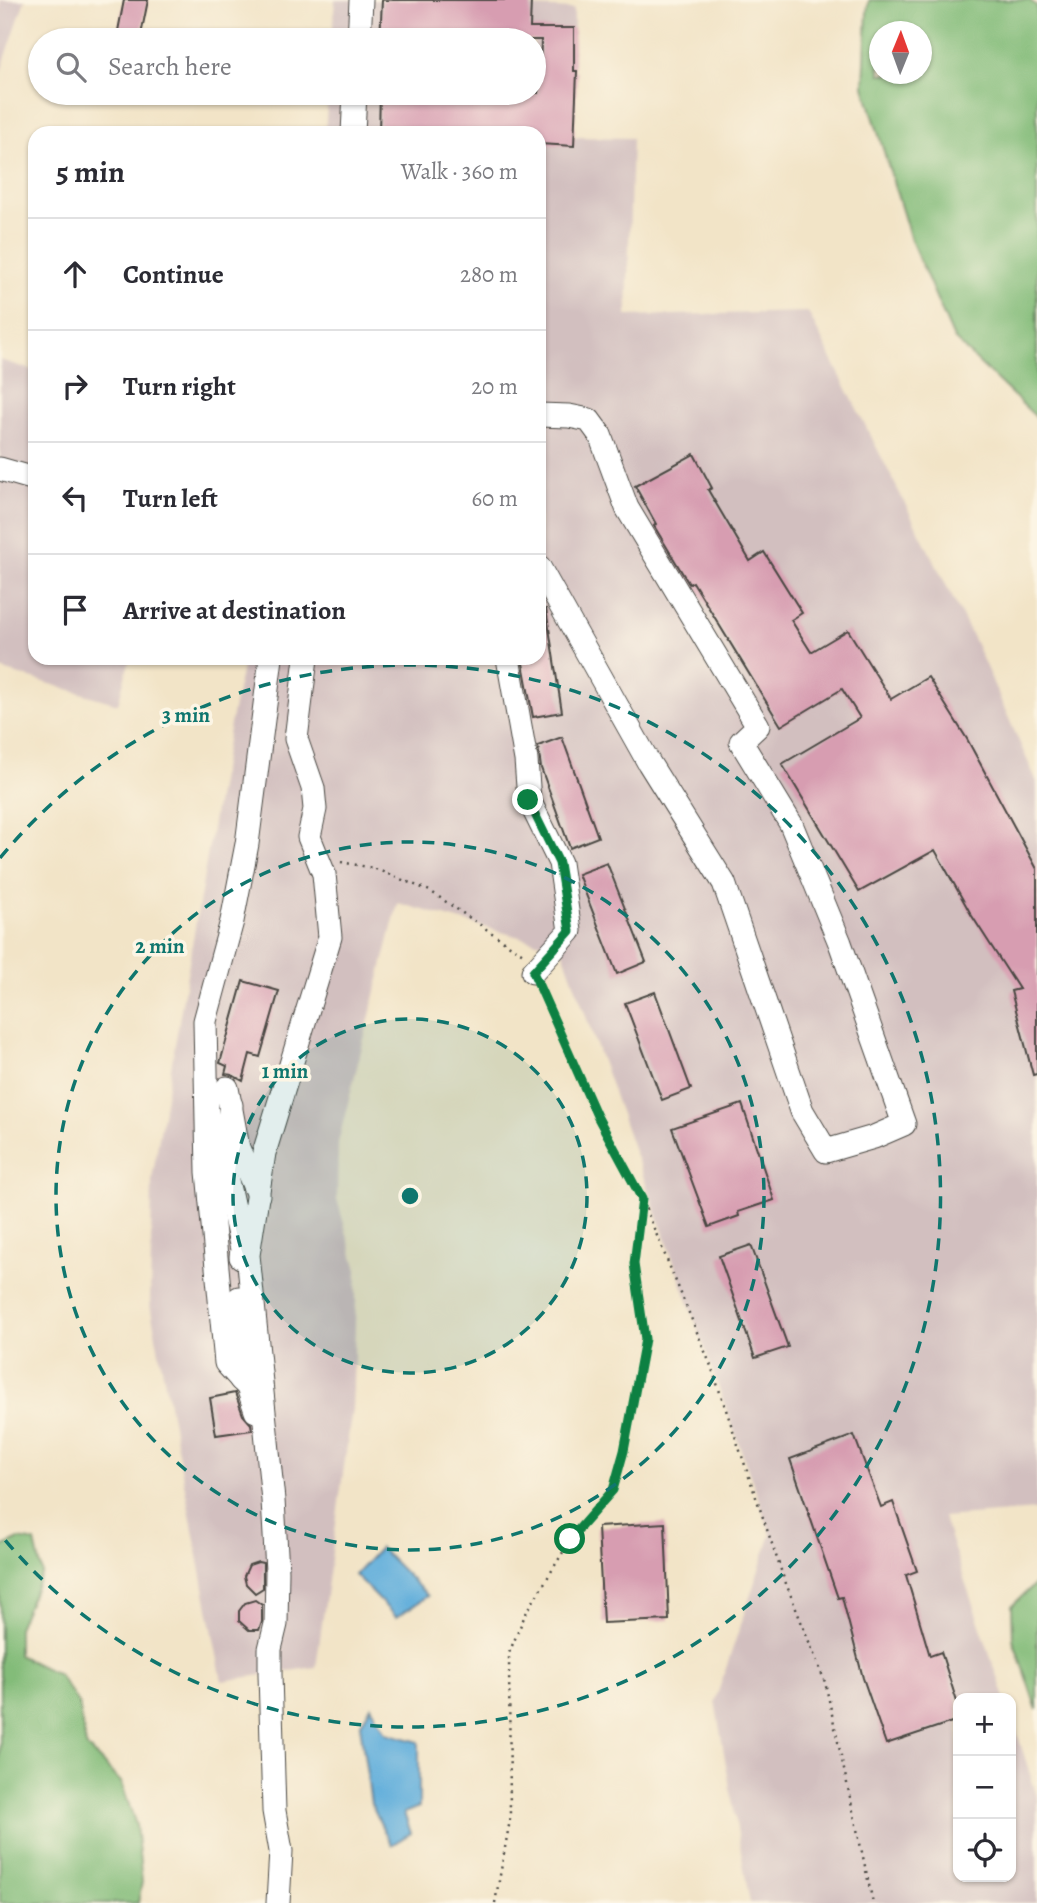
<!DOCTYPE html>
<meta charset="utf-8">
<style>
body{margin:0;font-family:Alegreya,serif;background:#f7f7f7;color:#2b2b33}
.controls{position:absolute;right:21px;bottom:21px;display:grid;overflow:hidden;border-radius:14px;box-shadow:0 2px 5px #0004}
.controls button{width:63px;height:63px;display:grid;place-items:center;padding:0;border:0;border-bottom:2px solid #e1e1e2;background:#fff;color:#2b2b33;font:35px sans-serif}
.compass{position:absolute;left:869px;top:21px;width:63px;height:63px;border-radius:50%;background:#fff;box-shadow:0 2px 5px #0004;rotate:1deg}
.stop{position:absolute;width:21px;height:21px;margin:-16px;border:5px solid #0b8043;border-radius:50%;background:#fff}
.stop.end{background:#0b8043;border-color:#fff;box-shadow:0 2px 7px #0008}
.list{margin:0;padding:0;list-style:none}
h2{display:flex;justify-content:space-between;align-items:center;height:91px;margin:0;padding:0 28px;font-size:30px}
h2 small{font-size:23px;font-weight:400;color:#7c7c81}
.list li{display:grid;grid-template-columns:46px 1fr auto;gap:21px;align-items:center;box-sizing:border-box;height:112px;padding:0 28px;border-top:2px solid #e1e1e2}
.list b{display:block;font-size:26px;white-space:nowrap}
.list em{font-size:23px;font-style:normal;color:#7c7c81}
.icon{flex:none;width:38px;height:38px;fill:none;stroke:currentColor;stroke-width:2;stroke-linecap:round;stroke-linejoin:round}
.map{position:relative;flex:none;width:1037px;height:1903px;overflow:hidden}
.search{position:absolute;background:#fff;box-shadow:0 2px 5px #0004;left:28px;top:28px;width:518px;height:77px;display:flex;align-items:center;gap:18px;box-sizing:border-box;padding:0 24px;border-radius:38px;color:#7c7c81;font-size:26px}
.panel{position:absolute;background:#fff;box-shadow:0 2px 5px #0004;left:28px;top:126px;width:518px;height:539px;border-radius:21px}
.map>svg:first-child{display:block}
</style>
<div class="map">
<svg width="1037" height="1903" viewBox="0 0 1037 1903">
<rect width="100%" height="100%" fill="#fcf5e5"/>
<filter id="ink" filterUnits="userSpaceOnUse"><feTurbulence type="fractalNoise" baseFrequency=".0143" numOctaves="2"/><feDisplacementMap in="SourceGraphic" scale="14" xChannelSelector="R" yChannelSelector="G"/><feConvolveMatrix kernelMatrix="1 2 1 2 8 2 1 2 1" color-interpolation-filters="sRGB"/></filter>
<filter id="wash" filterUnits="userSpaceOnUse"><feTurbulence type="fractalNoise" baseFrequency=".00686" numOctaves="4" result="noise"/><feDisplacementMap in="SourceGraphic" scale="28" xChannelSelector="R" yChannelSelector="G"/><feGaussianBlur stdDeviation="1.57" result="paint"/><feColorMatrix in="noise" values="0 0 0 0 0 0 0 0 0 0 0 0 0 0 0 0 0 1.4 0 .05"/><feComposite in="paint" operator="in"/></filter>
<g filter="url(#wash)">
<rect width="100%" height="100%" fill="#f2e4c7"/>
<g fill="#d2bfbf">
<path d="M0,0H25L0,74Z"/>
<path d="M335,0H532V7L574,9L572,137L632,138L627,316L808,312L974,640L1037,782V1510L943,1517L1005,1698H958V1877H1011V1714L1037,1796V1903H750L715,1701L771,1534L562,949L398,903L338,1143L337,1199L357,1270L352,1409L316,1667L222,1681L150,1305L152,1179L229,729L244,658H539V133H325L328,93H534V40H332Z"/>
<path d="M0,360L35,371V658H130L118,704L0,669Z"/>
</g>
<g fill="#83bc79" stroke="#577452" stroke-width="2" fill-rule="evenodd">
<path d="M869,0H1029L1037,6V418L954,339L911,240L864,86L867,12ZM880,32H922V74H880Z"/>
<path d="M19,1539L35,1542L42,1573L18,1628V1655L59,1675L79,1704L86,1746L121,1782L136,1825L142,1882L138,1903H0V1548Z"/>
<path d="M1035,1584H1037V1710L1013,1639L1012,1606Z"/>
</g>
<g fill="#61aedb" stroke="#466c83" stroke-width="2">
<path d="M380,1548L428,1596L396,1617L355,1575Z"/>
<path d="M371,1706L386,1733L419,1742V1807L404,1813L411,1833L391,1845L371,1804L360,1725Z"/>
</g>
<g id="blocks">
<g fill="#d79db1">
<path d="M124,0H148L141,35L118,31Z"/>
<path d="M382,0H531L530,28H574V71H577L574,146L539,144V133H379L380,93H538L540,70L541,40H380Z"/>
<path d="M694,454L712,488L708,490L750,561L764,552L802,613L791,620L811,652L848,630L891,699L928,677L967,739L1037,869V1074L1033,1075L1011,991L1019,989L972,916L935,850L859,892L782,764L860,718L842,689L781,726L693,582L689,584L654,526L656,524L635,486Z"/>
<path d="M539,609H546L562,712L533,717L522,658H539Z"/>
<path d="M562,737L598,837L570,848L541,768L538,746Z"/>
<path d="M607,863L646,962L617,974L578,874Z"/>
<path d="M243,981L279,991L260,1057L250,1054L243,1081L232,1075L225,1074L227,1066L220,1063Z"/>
<path d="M655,992L691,1089L662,1100L625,1003Z"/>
<path d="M742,1104L774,1200L738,1212L739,1216L709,1227L672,1128Z"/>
<path d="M751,1245L788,1347L755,1358L719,1256Z"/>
<path d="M235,1393L243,1415L251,1424L252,1430L216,1435L210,1398Z"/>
<path d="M854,1435L881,1507L893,1502L917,1571L906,1575L930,1656L941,1652L958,1705V1720L886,1744L863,1678L842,1597L838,1598L790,1459Z"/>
<path d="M665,1523L669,1620L603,1623L598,1527Z"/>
<path d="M258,1562L263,1563V1588L255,1593L246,1584L244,1576L249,1565Z"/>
<path d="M255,1600L262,1605V1622L259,1630H249L239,1621V1611L245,1603Z"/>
</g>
</g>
</g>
<g filter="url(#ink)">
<use href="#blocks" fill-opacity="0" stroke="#494742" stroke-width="2"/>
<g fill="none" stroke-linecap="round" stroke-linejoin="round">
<defs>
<g id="minor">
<path d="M359,40L361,0"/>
<path d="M353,133L355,93"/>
<path d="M539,415L569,416L589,420L600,435L627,508L758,726L741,742L791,824L840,943L904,1124L874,1137L826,1151L802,1111L724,883L649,763L539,567"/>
<path d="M0,469L35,479"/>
<path d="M508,658L526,760L529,800L560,863L570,931L533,972"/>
<path d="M227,1088L238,1148L258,1195"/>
<path d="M231,1105L226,1137V1176L242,1249L241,1257"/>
<path d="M239,1298L241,1380"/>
<path d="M256,1411L248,1387L226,1363L208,1172L205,1021L232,921L247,844L271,658"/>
<path d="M278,1903L281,1851L274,1811L270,1674V1649L276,1624L277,1571L273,1500L248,1255L264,1153L330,937L324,874L309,837L315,809L313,788L296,739L306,658"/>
</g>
</defs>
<use href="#minor" stroke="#494742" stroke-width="25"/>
<g stroke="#494742" stroke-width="2.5" stroke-dasharray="2 5" stroke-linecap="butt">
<path d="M341,862L373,868L430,891L523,954"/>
<path d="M643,1202L711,1366L783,1576L825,1682L873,1903"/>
<path d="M495,1903L510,1820L509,1653L525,1615L571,1539L613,1490L624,1451L645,1339L634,1264L642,1199L597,1116L540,987"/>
</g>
<use href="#minor" stroke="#fff" stroke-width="23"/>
</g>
</g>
<g fill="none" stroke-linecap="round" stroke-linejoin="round" filter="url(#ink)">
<path stroke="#0b8043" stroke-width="9" d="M528,800L559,863L570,931L533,972L597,1116L642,1199L634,1264L645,1339L624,1451L613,1490L570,1539"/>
</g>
<circle cx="410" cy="1196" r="177" fill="#0f766e" fill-opacity=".12"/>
<g fill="none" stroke="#0f766e" stroke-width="3.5" stroke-dasharray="12 9">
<circle cx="410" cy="1196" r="177"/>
<circle cx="410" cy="1196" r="354"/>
<path d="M0 858A531 531 0 1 1 0 1534"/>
</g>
<circle cx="410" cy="1196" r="10" fill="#0f766e" stroke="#fcf5e5" stroke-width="3.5"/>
<g font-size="21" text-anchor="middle" font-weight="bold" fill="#0f766e" stroke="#fcf5e5" stroke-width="7" stroke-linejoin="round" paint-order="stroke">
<text x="186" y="722">3 min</text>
<text x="160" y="953">2 min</text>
<text x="285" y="1078">1 min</text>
</g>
</svg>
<div class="controls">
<button>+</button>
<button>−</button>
<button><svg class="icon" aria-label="locate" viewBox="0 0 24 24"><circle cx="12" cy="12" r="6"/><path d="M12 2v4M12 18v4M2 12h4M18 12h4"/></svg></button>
</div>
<svg class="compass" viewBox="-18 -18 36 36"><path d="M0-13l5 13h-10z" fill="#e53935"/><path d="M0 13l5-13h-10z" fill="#7c7c81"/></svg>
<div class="stop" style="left:570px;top:1539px"></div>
<div class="stop end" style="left:528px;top:800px"></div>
<div class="search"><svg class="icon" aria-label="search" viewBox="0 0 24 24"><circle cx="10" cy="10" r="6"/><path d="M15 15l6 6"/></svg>Search here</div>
<section class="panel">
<h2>5 min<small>Walk · 360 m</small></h2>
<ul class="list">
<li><svg class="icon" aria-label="ahead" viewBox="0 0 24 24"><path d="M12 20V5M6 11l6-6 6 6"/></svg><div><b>Continue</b></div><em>280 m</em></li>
<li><svg class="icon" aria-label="right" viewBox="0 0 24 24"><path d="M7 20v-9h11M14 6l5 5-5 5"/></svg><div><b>Turn right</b></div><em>20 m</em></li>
<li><svg class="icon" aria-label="left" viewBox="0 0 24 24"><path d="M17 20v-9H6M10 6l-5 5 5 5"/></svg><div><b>Turn left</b></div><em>60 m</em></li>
<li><svg class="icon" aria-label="arrive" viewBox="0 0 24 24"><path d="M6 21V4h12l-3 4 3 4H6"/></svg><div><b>Arrive at destination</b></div></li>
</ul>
</section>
</div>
